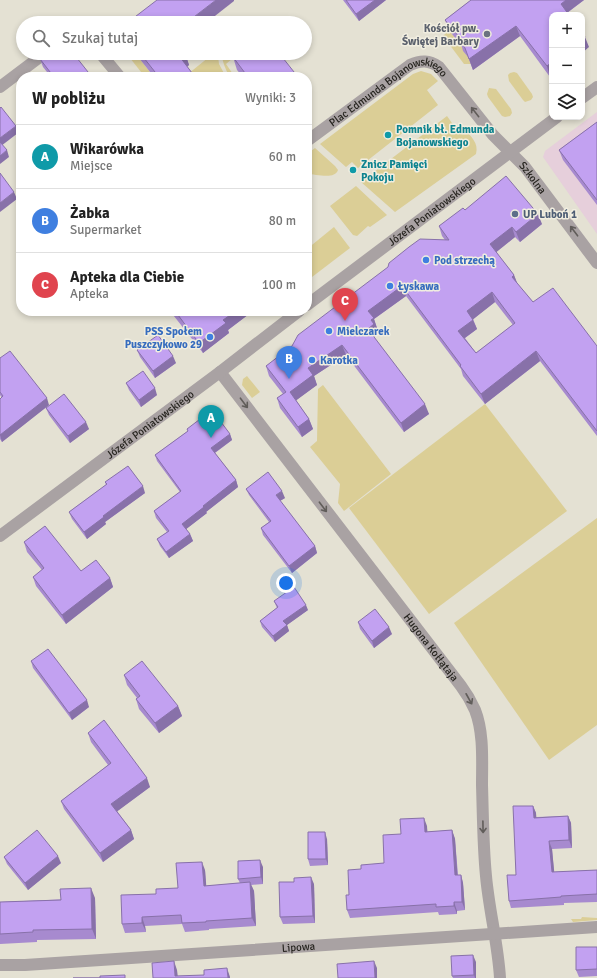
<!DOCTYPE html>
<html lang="pl">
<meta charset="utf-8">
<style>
body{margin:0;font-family:Signika,sans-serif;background:#f2f2f2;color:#222}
.controls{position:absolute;right:12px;top:12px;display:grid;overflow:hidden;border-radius:8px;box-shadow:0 2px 6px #0003}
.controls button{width:36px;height:36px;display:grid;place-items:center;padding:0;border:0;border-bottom:1px solid #e0e0e0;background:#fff;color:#222;font:20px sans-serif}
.you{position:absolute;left:286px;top:583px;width:14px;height:14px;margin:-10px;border:3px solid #fff;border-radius:50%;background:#1a73e8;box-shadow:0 0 0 6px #1a73e833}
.badge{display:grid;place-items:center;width:26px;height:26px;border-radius:50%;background:#db2777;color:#fff;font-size:13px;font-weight:700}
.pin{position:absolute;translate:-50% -33px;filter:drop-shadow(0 1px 2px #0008)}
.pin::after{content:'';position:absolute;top:21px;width:14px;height:12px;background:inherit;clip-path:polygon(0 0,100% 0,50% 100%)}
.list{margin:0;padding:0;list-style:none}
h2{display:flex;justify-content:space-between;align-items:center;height:52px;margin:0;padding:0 16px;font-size:17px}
h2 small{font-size:13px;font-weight:400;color:#767676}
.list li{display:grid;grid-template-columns:26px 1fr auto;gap:12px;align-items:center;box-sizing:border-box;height:64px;padding:0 16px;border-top:1px solid #e0e0e0}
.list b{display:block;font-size:15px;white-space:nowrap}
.list p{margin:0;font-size:13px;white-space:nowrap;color:#767676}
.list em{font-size:13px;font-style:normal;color:#767676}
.icon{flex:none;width:22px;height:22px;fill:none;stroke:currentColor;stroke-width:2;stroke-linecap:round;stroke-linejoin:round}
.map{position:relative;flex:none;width:597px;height:978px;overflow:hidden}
.search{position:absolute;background:#fff;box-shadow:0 2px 6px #0003;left:16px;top:16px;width:296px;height:44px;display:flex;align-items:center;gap:10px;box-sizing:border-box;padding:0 14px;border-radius:22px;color:#767676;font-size:15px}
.panel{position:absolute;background:#fff;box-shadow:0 2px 6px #0003;left:16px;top:72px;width:296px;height:244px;border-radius:16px}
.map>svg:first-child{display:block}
</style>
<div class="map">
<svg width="597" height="978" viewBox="0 0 597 978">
<rect width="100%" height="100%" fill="#e4e1d3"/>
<path fill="#e6cfdb" d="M597,112V234L543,157L545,151Z"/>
<g fill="#dbce96">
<path d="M449,30L465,50L464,51L469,58L471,64H464L443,36Z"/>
<path d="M126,53H135L154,77H145Z"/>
<path d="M214,53L218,56L219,64L226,77H190L188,74Z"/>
<path d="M221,53H239L226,64L235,77H230C225,69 223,62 221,53Z"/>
<path d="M421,71L431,74L438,81L427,90L438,105L358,168L352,162L346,167L320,144L413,74Z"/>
<path d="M514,72L517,73L532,94L533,97L531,100L525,102L523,100L509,81L508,75L510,73Z"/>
<path d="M489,88L496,89L511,109L512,113L510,116L505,117L502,116L488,97L487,94Z"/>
<path d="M447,116L459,133L465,129C471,137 479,143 476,154L395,212L361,182Z"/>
<path d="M315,148L335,166L338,170C335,180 316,174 307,174V154Z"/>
<path d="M356,186L387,215L370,227L368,226L357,236L353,235L330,206Z"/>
<path d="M334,227L350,248L312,277L307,276V249Z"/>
<path d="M247,376L260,392L252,398L242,385L243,379Z"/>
<path d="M323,385L391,474L344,511L338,503L340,484L310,447L317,441L318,389Z"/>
<path d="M485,404L567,511L429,614L349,508Z"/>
<path d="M597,518V725L549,760L454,623Z"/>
<path d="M582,917L597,918V920L573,922L571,919H581Z"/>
</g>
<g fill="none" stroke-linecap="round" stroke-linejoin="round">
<g stroke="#a9a2a3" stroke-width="12">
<path d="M100,53L120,77"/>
<path d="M0,87L45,53"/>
<path d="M582,98L597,87"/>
<path id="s1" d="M307,141L410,65C421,60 429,60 439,67L493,135L525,167L597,263"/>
<path id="s2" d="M307,305L557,117"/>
<path id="s3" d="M220,372L461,686C467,694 471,701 475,710C484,733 482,761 482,785C483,816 483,846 486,876C489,910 498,944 500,978"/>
<path id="s4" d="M0,536L220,372L299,311"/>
<path id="s5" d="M0,965H25L597,927"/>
</g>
</g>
<g fill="#a78acf" fill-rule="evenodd">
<path d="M343,0H386L359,21Z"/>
<path d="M471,0H584L567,13L550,77L520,36L473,70L468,57L463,51L462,47L449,30L445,20Z"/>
<path d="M135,53H185L189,65L187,67L195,77H154Z"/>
<path d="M233,57L298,77H243L237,70Z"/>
<path d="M40,59L92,77H51L43,67Z"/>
<path d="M597,122V205L563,160L559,150Z"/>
<path d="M465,210L542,224L520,242L515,237L496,252L514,275L517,284L533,302L597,346V436L540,361L485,404L463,376L461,369L406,296L374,319L377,328L376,329L378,334L374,337L429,414L404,432L346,355L314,376L317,385L296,400L309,419L313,429L302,437L280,408L277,398L283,394L269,376L266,366L445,240L442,236L439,226ZM495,302L513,325L476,353L465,338L477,329L473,319Z"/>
<path d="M170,311H253L228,330L229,333L203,353Z"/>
<path d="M137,350L176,363L155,378L140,357Z"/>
<path d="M0,358L49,405L2,442L0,439V399L2,398L0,395Z"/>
<path d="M126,383L157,395L141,407L129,390Z"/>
<path d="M46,408L89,429L70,443L49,415Z"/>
<path d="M187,429L230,434L232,440L215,453L236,480L238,487L206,512L207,513L186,529L190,534L193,541L169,558L160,546L157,539L167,532L156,518L154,511L180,492L157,461L155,455L188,431Z"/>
<path d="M105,482L145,493L105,522L106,524L87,539L72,519L69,512L106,485Z"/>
<path d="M246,489L285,498L280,501L315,546L317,553L292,573L263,535L261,528L269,522L249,495Z"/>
<path d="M24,542L81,571L110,578L113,587L66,624L36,586L33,577L42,570L27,552Z"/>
<path d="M274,601L308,610L287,625L289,631L275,642L262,627L260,621L277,608Z"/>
<path d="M358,622L392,634L374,648L360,629Z"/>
<path d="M31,661L89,707L72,720L33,668Z"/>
<path d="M124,675L178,706L182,716L159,733L139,709L136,699L137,698L127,685Z"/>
<path d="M88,733L150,787L117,811L131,830L134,839L103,862L64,809L61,801L108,765L91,742Z"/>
<path d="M533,806L536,813V817L568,816L571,823L572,848L552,849L554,872L597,870V902L564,903V905L511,908L509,901L516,875Z"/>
<path d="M427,826V832L452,830L455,839L458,875H461L463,883L465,910L457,911V914L439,915L438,912L350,918L347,910L349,895L361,869L384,863L401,834Z"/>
<path d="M327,839L328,865L310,866L308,859Z"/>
<path d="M4,857L61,863L28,890L7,864Z"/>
<path d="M263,867V884L251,885L254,891L256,926L209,929V930L185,932L182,924L145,926L146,932L125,933L122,924L156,894L178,888L205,870L206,886L240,883L238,879Z"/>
<path d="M314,884L315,923L283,924L280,917Z"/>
<path d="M95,898L96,939L37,940V942L0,944V902Z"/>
<path d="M597,947V976L579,977L576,970Z"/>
<path d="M476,962V978H453L452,976Z"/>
</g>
<g fill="#8871a9">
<path d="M216,0H234V1L206,23H186Z"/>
<path d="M375,0H386L359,21L356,14Z"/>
<path d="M566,0H584L564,15L561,4Z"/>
<path d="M516,26L520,36L473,70L469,59Z"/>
<path d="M585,37L589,47L582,53V40Z"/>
<path d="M185,53L189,65L184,69L180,57Z"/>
<path d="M552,62V76L550,77L547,66Z"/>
<path d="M16,126L18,133L1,146L0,144V138Z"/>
<path d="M7,150L9,157L0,164V156Z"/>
<path d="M14,192L17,199L0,212V203Z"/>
<path d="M538,214L542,224L520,242L516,232Z"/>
<path d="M512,227L515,237L494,254L490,244Z"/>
<path d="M514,275L518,285L512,277Z"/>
<path d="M402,286L406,296L374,319L377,328L376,329L378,334L371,339L368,329V311Z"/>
<path d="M492,292L495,302L471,321L467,311Z"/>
<path d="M236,311H253L228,330L229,333L203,353L199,343L223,320Z"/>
<path d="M473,320L477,329L462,340L458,331Z"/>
<path d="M342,345L346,355L314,376L317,385L294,402L290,392L308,368Z"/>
<path d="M536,351L540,361L485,404L481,394Z"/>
<path d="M173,356L176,363L155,378L153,371Z"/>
<path d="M155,388L157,395L141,407L139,400Z"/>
<path d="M47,398L49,405L2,442L0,435Z"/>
<path d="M425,404L429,414L404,432L401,423Z"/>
<path d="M309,419L313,429L302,437L298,427Z"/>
<path d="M86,422L89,429L70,443L68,436Z"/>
<path d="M230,434L232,440L213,454L211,448Z"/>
<path d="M236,480L238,487L206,512L207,513L185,530L182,524L203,506Z"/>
<path d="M143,486L145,493L105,522L106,524L87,539L84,532L103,516Z"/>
<path d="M282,491L285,498L278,502L276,495Z"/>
<path d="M190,534L193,541L169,558L166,552Z"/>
<path d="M315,546L317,553L292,573L289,566Z"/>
<path d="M110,578L113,587L66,624L62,615Z"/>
<path d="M306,605L308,610L287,625L289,631L275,642L273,636L283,621Z"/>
<path d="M389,627L392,634L374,648L372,641Z"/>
<path d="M87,700L89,707L72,720L69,713Z"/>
<path d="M178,706L182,716L159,733L155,723Z"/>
<path d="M147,778L150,787L115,813L111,804Z"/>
<path d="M533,806L536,813L537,825L534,818Z"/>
<path d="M568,816L571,823L572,848L569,840Z"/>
<path d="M424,818L427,826L428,840L425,832Z"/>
<path d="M131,830L134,839L103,862L100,853Z"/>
<path d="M452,830L455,839L458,883L455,875Z"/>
<path d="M325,832L327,839L328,865L326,859Z"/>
<path d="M549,841L552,849L555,880L552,872Z"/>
<path d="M58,856L61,863L28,890L25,883Z"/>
<path d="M260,860L263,867V884L261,877Z"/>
<path d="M202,862L205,870L207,895L204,886Z"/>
<path d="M461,875L463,883L465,910L462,902Z"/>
<path d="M311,877L314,884L315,923L313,916Z"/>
<path d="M250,882L254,891L256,926L252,918Z"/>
<path d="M91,888L95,898L96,939L92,929Z"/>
<path d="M454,902L457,911V914L454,906Z"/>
<path d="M142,917L145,926L146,932L142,923Z"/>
<path d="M473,955L476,962V978H475L474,975Z"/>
<path d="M174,961L177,970L178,978L175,976Z"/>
<path d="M374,961L377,968V978H375Z"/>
<path d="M227,968L230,977V978H228Z"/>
</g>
<g fill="#c2a1f1" stroke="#8871a9" fill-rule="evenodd">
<path d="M157,0H216L186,23H127Z"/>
<path d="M346,0H375L356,14Z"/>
<path d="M471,0H566L561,4L569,15H552V62L547,66L516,26L469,59L465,48L460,40L461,39L445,20Z"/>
<path d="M582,32L585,37L582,40Z"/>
<path d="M48,53H73L92,77H54L40,59Z"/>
<path d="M140,53H185L180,57L195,77H159Z"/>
<path d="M238,53H279L298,77H248L233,57Z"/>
<path d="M1,107L16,126L0,138V108Z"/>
<path d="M597,122V200L559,150Z"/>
<path d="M0,142L7,150L0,156Z"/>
<path d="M0,173L14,192L0,203Z"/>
<path d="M506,176L538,214L516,232L512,227L490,244L514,275L512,277L533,302L553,288L597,346V431L536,351L481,394L460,366L461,365L402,286L368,311L374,318L371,320L374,324L368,329L425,404L401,423L342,345L308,368L313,375L290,392L309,419L298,427L277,398L286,392L266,366L292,346L298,335L388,267L389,263L409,247L420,239L449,240L439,226L463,208L465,210ZM492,292L515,323L476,353L458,331L473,320L467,311Z"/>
<path d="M175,311H236L223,320L226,323L199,343Z"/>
<path d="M158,335L173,356L153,371L137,350Z"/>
<path d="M10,351L47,398L0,435V399L3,396L0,392V358Z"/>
<path d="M143,371L155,388L139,400L126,383Z"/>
<path d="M64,394L86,422L68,436L46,408Z"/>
<path d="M212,410L230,434L211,448L236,480L203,506L204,507L182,524L190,534L166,552L157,539L169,531L154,511L181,491L155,455L188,431L187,429Z"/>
<path d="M128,466L143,486L103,516L104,517L84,532L69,512L107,484L105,482Z"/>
<path d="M268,472L282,491L276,495L315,546L289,566L261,528L271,521L246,489Z"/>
<path d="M45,526L81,571L96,560L110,578L62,615L33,577L44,568L24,542Z"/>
<path d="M294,587L306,605L283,621L287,625L273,636L260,621L278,607L274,601Z"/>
<path d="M375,609L389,627L372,641L358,622Z"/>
<path d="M48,649L87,700L69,713L31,661Z"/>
<path d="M142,661L178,706L155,723L136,699L140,696L124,675Z"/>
<path d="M104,720L147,778L111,804L131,830L100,853L61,801L111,763L88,733Z"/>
<path d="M513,806H533L534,818L568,816L569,840L549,841L552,872L597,870V894L561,896V897L509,901L507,875H516Z"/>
<path d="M424,818L425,832L452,830L455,875H461L462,902H454V906L436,907V904L347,910L346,895H349L348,870L361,869V865L384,863L383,835L401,834L400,819Z"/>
<path d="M37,830L58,856L25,883L4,857Z"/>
<path d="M308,832H325L326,859H308Z"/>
<path d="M260,860L261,877L238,879V861Z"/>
<path d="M202,862L204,886L250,882L252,918L206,921V922L182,923L181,915L142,917V923L122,924L121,895L156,894V889L178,888L176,863Z"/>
<path d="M311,877L313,916L280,917L279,882H294V878Z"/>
<path d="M91,888L92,929L33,930V932L0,934V902L61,900L60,889Z"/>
<path d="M576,947H597V969L576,970Z"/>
<path d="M473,955L474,975L452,976L451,956Z"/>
<path d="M174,961L175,976L204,975V970L227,968L228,978H153L152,963Z"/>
<path d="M374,961L375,978H338L337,964Z"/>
<path d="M125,975V978H73H100V976Z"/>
</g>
<defs><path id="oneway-shaft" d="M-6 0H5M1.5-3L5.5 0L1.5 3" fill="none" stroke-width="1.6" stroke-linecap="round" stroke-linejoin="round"/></defs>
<g stroke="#615d5a">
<use href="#oneway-shaft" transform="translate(475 112) rotate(-128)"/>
<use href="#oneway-shaft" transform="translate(574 231) rotate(-127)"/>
<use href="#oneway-shaft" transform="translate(244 403) rotate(53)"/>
<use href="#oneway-shaft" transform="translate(323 507) rotate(53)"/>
<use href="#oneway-shaft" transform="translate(469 699) rotate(61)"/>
<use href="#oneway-shaft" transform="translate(483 827) rotate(89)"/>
</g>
<circle fill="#6b7280" stroke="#f1eee0" stroke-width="1.5" cx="487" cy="34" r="4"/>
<g fill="#0f9aa8" stroke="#f1eee0" stroke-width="1.5">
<circle cx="388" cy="135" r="4"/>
<circle cx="353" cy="170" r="4"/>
</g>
<circle fill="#5c6f8a" stroke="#f1eee0" stroke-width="1.5" cx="515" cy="214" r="4"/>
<g fill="#3f7fe0" stroke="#f1eee0" stroke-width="1.5">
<circle cx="426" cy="260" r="4"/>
<circle cx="390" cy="286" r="4"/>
<circle cx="329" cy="331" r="4"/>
<circle cx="210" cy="337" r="4"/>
<circle cx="312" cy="360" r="4"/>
</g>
<g text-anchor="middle" stroke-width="3" stroke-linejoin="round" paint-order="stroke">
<g font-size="11" font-weight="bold" fill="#5b616d" stroke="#f1eee0" text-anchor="end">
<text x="479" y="32">Kościół pw.<tspan x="479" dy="13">Świętej Barbary</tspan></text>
</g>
<g font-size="11" fill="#26241f" stroke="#f1eee0">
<text dy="4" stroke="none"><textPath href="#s1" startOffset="99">Plac Edmunda Bojanowskiego</textPath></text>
<text dy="4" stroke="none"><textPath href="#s1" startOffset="304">Szkolna</textPath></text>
<text dy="4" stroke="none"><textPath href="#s2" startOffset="156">Józefa Poniatowskiego</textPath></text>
<text dy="4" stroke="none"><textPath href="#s4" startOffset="187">Józefa Poniatowskiego</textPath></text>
<text dy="4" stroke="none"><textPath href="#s3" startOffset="347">Hugona Kołłątaja</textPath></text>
<text dy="4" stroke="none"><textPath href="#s5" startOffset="299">Lipowa</textPath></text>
</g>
<g font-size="11" font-weight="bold" fill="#0d838f" stroke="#f1eee0" text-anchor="start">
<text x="396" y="133">Pomnik bł. Edmunda<tspan x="396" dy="13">Bojanowskiego</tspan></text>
<text x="361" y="168">Znicz Pamięci<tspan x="361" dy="13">Pokoju</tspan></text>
</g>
<g font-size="11" font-weight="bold" fill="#4e5e75" stroke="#f1eee0" text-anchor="start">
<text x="523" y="218">UP Luboń 1</text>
</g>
<g font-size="11" font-weight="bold" fill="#366cbe" stroke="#f1eee0" text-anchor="start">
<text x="434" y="264">Pod strzechą</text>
<text x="398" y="290">Łyskawa</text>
<text x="202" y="335" text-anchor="end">PSS Społem<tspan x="202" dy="13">Puszczykowo 29</tspan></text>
<text x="337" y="335">Mielczarek</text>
<text x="320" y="364">Karotka</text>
</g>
</g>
</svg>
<div class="controls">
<button>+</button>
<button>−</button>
<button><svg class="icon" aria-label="layers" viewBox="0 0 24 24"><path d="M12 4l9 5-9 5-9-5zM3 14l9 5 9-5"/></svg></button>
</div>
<div class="you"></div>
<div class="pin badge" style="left:211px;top:438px;background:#0f9aa8">A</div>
<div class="pin badge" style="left:289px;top:379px;background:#3f7fe0">B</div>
<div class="pin badge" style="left:345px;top:321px;background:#e0444e">C</div>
<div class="search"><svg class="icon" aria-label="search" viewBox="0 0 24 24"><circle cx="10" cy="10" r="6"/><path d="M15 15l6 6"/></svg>Szukaj tutaj</div>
<section class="panel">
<h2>W pobliżu<small>Wyniki: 3</small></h2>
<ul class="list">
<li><span class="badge" style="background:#0f9aa8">A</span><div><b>Wikarówka</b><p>Miejsce</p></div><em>60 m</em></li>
<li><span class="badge" style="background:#3f7fe0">B</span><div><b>Żabka</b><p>Supermarket</p></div><em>80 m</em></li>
<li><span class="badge" style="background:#e0444e">C</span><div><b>Apteka dla Ciebie</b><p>Apteka</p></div><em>100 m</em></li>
</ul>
</section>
</div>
